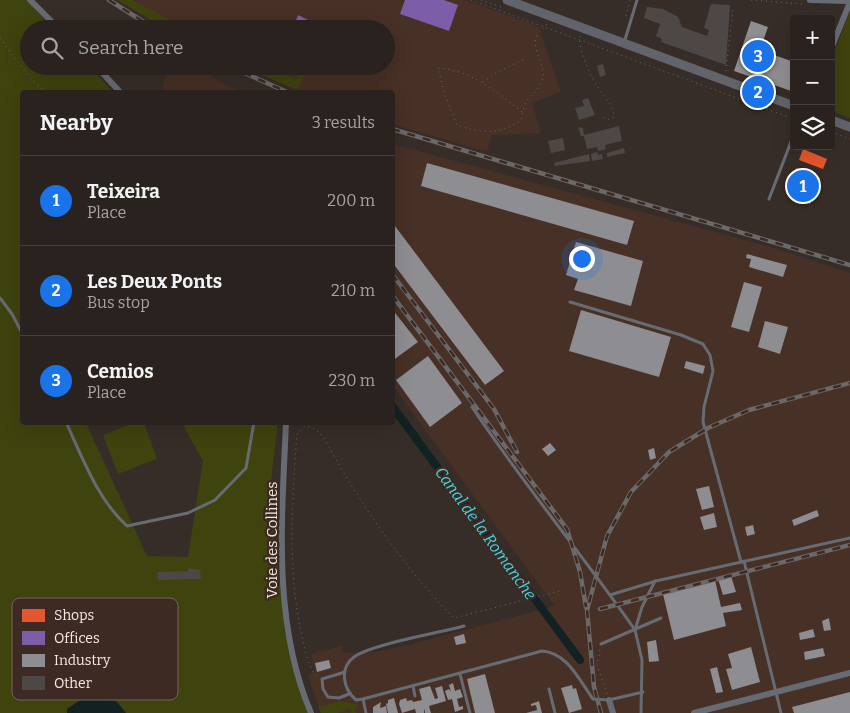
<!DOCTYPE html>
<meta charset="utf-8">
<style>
body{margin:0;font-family:Bitter,serif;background:#352f2b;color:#f1f3f6}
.controls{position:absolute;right:15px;top:15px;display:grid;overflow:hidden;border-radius:5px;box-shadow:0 5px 20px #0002}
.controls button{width:45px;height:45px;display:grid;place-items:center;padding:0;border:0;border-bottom:1px solid #453f3c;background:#29221e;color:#f1f3f6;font:25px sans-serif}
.you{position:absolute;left:581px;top:258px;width:18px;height:18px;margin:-12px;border:4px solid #fff;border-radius:50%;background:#1a73e8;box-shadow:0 0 0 8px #1a73e833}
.badge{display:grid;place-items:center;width:32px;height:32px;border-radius:50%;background:#1a73e8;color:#fff;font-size:16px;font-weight:700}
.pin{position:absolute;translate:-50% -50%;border:2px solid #fff;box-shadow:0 1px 5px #0006}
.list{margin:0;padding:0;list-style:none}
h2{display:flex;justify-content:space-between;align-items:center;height:65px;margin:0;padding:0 20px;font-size:21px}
h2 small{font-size:16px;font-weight:400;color:#a5a4a4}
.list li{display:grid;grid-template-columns:32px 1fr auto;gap:15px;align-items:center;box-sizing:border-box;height:90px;padding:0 20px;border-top:1px solid #453f3c}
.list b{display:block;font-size:19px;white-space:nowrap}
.list p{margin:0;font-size:16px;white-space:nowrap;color:#a5a4a4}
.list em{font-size:16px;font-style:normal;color:#a5a4a4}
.icon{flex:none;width:28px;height:28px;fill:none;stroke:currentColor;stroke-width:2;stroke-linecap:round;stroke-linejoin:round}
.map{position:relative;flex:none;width:850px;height:713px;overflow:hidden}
.search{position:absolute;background:#29221e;box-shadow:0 5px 20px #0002;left:20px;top:20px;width:375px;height:55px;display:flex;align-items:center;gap:12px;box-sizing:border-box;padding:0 18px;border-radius:28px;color:#a5a4a4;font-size:19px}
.panel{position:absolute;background:#29221e;box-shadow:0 5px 20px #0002;left:20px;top:90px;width:375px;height:335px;border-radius:5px}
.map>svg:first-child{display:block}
</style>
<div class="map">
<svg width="850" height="713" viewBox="0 0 850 713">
<rect width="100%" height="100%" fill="#372d28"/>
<g fill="#473025">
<path d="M117,0H465L538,26L561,92L532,103L541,133L492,135L487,152L393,124L392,92H303L241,66H386V29H165Z"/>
<path d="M177,66H194L229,87L245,92H162L166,70Z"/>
<path d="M393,144L774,248L850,273V713H321L308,675L315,671L311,654L341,646L343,653L374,652L412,644L555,606L393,386Z"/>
</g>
<g fill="#3f430e">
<path d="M0,0H26L53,29H29V66H89L113,92H22V422L86,423L147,556L188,557L203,461L182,423H278L270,489L285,632L308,713H126L116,701L67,709V713H0Z"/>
<path d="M117,0H132L187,29H167Z"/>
<path d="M850,11V118L831,111V61Z"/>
<path d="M241,66H258L266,70L276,66L275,69L296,79L299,74L304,76L297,90Z"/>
<path d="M136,422L144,423L157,459L118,474L103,435Z"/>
<path d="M340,701L356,704L358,708L355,709L356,713H351L350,709L337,713H321L318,707Z"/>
</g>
<path fill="#122223" d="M83,698L116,701L126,713H67V709Z"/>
<g fill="#e4572e">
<path d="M803,149L827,159L823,169L799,160Z"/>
<path d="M796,168L820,178L810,204L786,194Z"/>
</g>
<g fill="#7b5ea7">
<path d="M405,0H444L458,5L449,31L400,14Z"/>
<path d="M298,15L320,26L319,29H293Z"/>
</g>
<g fill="#8d8d92">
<path d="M751,21L768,27L760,50L794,62V92L734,71Z"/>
<path d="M427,163L634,221L627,245L421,186Z"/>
<path d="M392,222L504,371L485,385L392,262Z"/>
<path d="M576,242L643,261L631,306L574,290L578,279L566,275Z"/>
<path d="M747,254L787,265L783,277L749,267L751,259L746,258Z"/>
<path d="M744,282L762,287L749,332L731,327Z"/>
<path d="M392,309L418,342L392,361Z"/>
<path d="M581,310L671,337L659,377L569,351Z"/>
<path d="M765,321L788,327L780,354L758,347Z"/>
<path d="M428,356L462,403L430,427L396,380Z"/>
<path d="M686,361L705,366L703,374L684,368Z"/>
<path d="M550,443L556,450L548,456L542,449Z"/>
<path d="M654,448L656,458L650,460L648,450Z"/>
<path d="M709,486L714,507L702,510L696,489Z"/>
<path d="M817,510L819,516L794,526L792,520Z"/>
<path d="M714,513L717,527L704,530L700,517Z"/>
<path d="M753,525L755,534L747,536L745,527Z"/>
<path d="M731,576L736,592L723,595L718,579Z"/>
<path d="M715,580L721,607L740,603L742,610L723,613L726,626L674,640L663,594Z"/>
<path d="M829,618L831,630L824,631L822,621Z"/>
<path d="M813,629L815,637L800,640L799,633Z"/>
<path d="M464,634L466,643L456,645L454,637Z"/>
<path d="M656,640L659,661L649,662L647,642Z"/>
<path d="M751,647L760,682L732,690L726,669L732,668L728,654Z"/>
<path d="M823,648L825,656L805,660L804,652Z"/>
<path d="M329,660L331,668L317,672L315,663Z"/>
<path d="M717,667L723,692L716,693L710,669Z"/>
<path d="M485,674L495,713H475L467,679Z"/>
<path d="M453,683L455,691L460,689L463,697L457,699L459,707L463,706V709L455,712L452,699L448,700L445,691L449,689L451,692L449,685Z"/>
<path d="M572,685L573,689L576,688L582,709L569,713L561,688Z"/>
<path d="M430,686L435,699L438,698L435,688L442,686L446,701L429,706L431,713H425L424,708V713H416L415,709L402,713L399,704L400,700L406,698L407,701L412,700L413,702L422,700L419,689Z"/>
<path d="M850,692V713H794L792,707Z"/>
<path d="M394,698L398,713H388L386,704L388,703V700Z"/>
<path d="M539,701L542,713H526L537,710L536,705L531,706V704Z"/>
<path d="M381,702L380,708L386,706L387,713H373V707Z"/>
</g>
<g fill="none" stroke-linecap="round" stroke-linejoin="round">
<path stroke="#122223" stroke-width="8" d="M392,406L580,660"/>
</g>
<g fill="#4d4746">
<path d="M711,4L730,5L726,65L661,42L662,39L656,36L660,24L644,18L647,7L663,9L678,17L682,27L707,36L709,30L704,28Z"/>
<path d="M603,64L606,75L600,77L597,66Z"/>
<path d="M588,98L595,115L579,120L575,108L584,106L582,100Z"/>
<path d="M619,126L622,141L605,145L606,149L598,151L597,147L587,149L584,136H581L578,127L583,128L584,135Z"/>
<path d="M563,138L565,150L551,153L548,141Z"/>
<path d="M624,148L625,153L607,157V153Z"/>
<path d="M597,152L598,155L602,154L603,159L592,161L591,154Z"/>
<path d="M589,154L590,161L555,166L554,163Z"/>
<path d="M188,568L200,570L201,579L158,580V572L188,571Z"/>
</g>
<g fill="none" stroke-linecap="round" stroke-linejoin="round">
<g stroke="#6a696d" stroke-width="1" stroke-dasharray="1 4" stroke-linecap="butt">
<path d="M471,0L794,119"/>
<path d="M481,0L504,8"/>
<path d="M751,0L803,4"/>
<path d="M626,16L630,0"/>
<path d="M580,36C578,50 591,78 600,90C606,100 614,105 614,117L607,120L602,115"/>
<path d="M0,38L28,76L45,92"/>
<path d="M726,71L733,8"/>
<path d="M483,82L494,74L524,59"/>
<path d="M522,112C496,92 472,70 438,68L445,95L457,125C479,133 504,136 522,118C524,94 535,98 542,81C548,67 530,48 537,35C539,30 545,29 547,23"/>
<path d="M831,132L850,139"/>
<path d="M600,650L597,665L607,694"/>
<path d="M316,676C308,665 305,650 302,637C287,569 292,502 297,434L305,426C323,428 328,447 337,461C368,515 410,574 454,618L560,591"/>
</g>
<g stroke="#676c74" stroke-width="3">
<path d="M624,43L637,0"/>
<path d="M769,199L794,134"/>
<path d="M0,298L12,314L22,333"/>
<path d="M570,302L681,335L703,344L710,355L713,371L704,407L703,422L741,562"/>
<path d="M472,407C523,484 583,555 635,630"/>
<path d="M66,422C82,457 98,500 127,526L188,513L215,500L246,468L254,422"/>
<path d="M744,561L781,713"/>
<path d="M610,595L656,581L850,538"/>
<path d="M464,626C439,633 372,644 354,657C339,668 343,689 356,700L363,699L542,651C568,653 579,680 593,699L609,700L643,692"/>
<path d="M601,644L661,618"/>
<path d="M345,672L322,679L323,689L328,697L339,698L349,694"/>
<path d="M460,674L470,713"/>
<path d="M413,686L415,696"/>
<path d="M549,689L555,713"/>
<path d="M363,699L366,713"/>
<path d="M641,713L642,660L635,630L642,607L655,581"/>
</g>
<g stroke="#676c74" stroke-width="6">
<path d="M30,0L59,29"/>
<path d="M810,0L850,1"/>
<path d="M831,49L850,2"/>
<path d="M96,66L120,92"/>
<path d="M286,422C282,519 272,622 311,713"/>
<path d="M609,700L613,713"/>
<path d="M694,713L850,673"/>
</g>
<g stroke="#62646b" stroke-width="9">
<path d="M507,0L794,106"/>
<path d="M831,120L850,127"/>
</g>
<defs>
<g id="rail">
<path d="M109,0L155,29"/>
<path d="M229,66L287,92"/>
<path d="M392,129L850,265"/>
<path d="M392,274L494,409L517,452"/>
<path d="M392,295L567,529L580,572L586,607"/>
<path d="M600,609L850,545"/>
<path d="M601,713L594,687L587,610L607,536L631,492L669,452L708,428L749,410L850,383"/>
</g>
</defs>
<use href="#rail" stroke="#6a6869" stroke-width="4.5"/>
<use href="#rail" stroke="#3d2a22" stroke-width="2.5" stroke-dasharray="8" stroke-linecap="butt"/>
</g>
<g text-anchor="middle" stroke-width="5" stroke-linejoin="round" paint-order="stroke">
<g font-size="15" fill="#f6e9e4" stroke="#3d2a22">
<text transform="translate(272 540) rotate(-90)" y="5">Voie des Collines</text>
</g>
<g font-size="16" font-style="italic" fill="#3ed8e8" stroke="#3d2a22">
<text transform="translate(486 533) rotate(54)" y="6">Canal de la Romanche</text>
</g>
</g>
<rect x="12" y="598" width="166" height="102" rx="8" fill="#3d2a22" stroke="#74635c" stroke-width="1"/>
<rect x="22" y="609" width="23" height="13" fill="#e4572e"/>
<rect x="22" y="631" width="23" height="14" fill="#7b5ea7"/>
<rect x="22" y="654" width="23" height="13" fill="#8d8d92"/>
<rect x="22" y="676" width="23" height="14" fill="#4d4746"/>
<g font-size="14" fill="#f6e9e4">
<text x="54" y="620">Shops</text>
<text x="54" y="643">Offices</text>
<text x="54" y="665">Industry</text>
<text x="54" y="688">Other</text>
</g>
</svg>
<div class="controls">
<button>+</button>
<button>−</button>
<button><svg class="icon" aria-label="layers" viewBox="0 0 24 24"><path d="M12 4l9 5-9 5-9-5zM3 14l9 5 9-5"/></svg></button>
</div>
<div class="you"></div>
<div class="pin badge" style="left:803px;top:186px">1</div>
<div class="pin badge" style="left:758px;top:92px">2</div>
<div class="pin badge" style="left:758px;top:56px">3</div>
<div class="search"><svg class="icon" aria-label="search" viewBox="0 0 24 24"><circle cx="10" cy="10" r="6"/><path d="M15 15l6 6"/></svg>Search here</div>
<section class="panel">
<h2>Nearby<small>3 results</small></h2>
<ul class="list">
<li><span class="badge">1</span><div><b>Teixeira</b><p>Place</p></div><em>200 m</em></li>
<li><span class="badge">2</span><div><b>Les Deux Ponts</b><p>Bus stop</p></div><em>210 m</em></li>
<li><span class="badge">3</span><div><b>Cemios</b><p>Place</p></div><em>230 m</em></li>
</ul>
</section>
</div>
